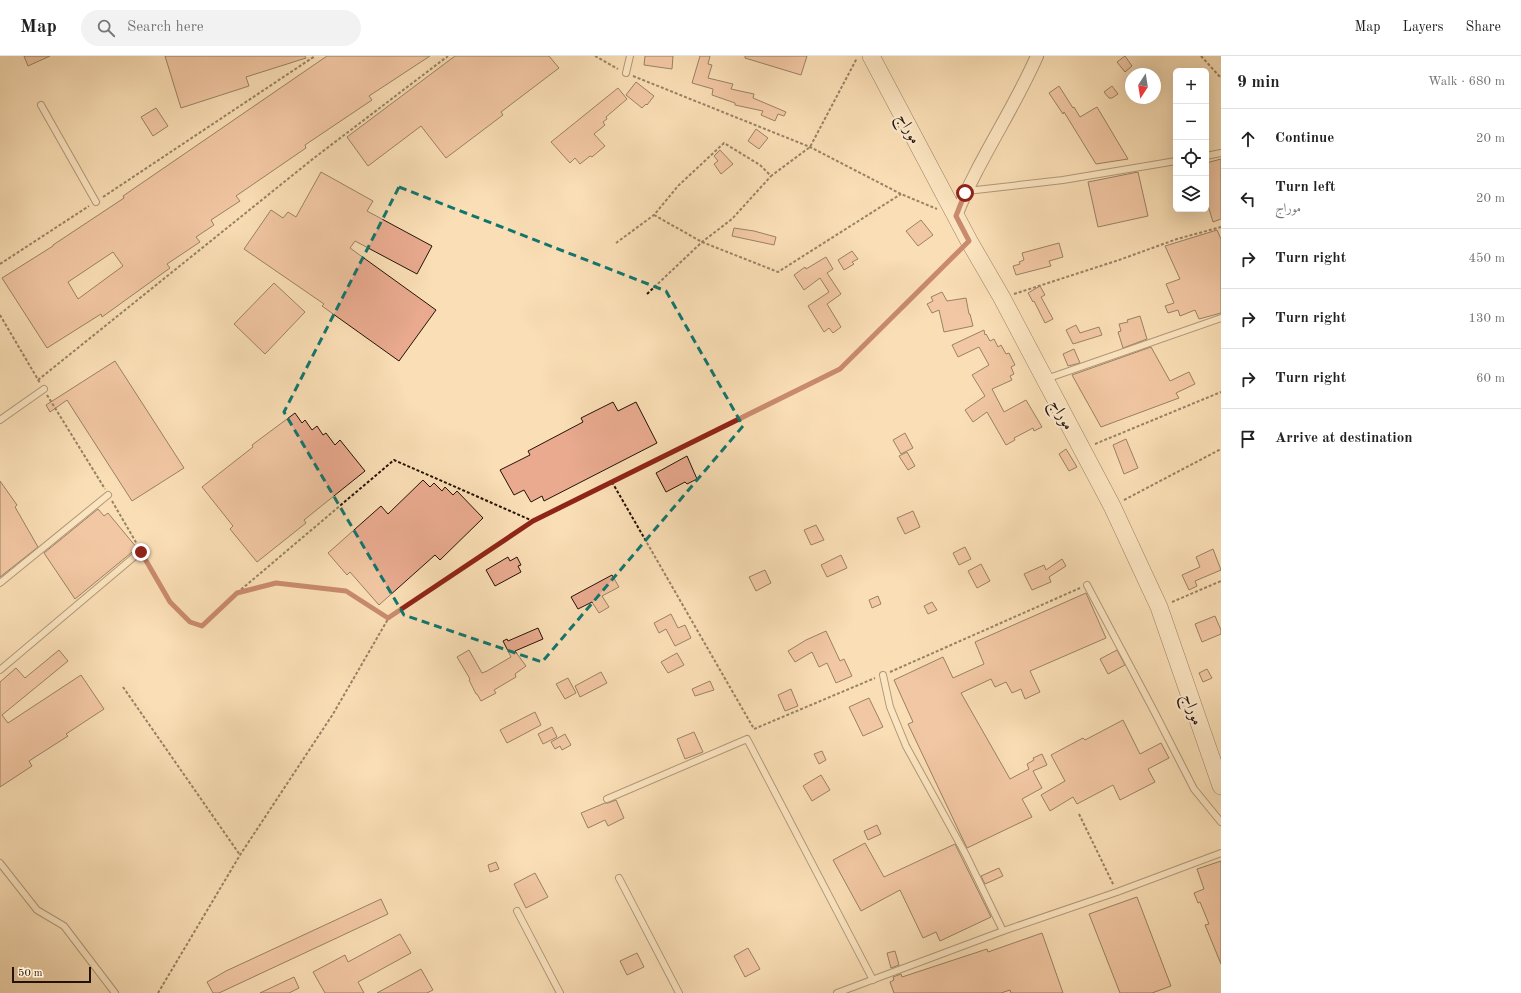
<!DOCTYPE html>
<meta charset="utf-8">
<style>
body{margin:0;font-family:"Old Standard TT",Amiri,serif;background:#f2f2f2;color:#222}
.controls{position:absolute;right:12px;top:12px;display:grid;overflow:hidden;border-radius:6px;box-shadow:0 4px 16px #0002}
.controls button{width:36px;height:36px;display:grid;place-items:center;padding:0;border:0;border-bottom:1px solid #e0e0e0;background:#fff;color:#222;font:20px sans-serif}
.compass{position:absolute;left:1125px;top:12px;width:36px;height:36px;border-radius:50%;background:#fff;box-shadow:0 4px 16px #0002;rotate:192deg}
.scale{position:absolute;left:12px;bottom:10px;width:79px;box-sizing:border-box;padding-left:4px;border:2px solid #241206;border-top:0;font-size:11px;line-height:14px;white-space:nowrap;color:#241206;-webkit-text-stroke:3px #fceacf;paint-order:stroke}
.stop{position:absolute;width:12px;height:12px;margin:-9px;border:3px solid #8f2418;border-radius:50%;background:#fff}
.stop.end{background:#8f2418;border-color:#fff;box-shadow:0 1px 4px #0008}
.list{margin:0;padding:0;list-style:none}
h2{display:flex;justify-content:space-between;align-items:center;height:52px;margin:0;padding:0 16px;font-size:17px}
h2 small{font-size:13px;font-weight:400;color:#767676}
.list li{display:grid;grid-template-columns:26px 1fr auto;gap:12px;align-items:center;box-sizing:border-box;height:60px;padding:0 16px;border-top:1px solid #e0e0e0}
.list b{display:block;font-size:15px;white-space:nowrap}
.list p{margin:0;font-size:13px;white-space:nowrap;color:#767676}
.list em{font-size:13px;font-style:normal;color:#767676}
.icon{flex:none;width:22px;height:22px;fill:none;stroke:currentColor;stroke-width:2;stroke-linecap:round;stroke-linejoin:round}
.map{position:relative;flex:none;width:1221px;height:937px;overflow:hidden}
header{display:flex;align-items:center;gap:24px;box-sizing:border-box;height:56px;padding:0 20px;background:#fff;border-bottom:1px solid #e0e0e0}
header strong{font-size:19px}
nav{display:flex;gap:22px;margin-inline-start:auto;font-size:14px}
.search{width:280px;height:36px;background:#f2f2f2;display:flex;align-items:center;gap:10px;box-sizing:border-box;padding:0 14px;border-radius:22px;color:#767676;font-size:15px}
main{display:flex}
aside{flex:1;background:#fff}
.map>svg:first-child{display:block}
</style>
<header>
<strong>Map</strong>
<div class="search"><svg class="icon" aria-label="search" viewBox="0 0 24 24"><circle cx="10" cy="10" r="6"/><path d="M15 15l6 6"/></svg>Search here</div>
<nav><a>Map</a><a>Layers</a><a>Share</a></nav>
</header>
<main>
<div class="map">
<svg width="1221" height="937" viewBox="0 0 1221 937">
<rect width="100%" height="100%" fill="#fadeb5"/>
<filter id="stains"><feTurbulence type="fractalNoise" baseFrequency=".005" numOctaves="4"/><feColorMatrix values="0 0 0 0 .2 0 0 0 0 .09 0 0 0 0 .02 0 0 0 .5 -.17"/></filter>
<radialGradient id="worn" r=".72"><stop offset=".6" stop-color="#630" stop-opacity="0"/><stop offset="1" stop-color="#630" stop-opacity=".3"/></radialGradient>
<g fill="#e9aa8f" stroke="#241206" fill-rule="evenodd">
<path d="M24,0H50L28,10Z"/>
<path d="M165,0H305L306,2L246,21L249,30L181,52Z"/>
<path d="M327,0H430L369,40L372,44L305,89L306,92L236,140L240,145L211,164L214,169L196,181L200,186L167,208L170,212L102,261L101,258L47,292L2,222L53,190V189L124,142L123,140ZM113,196L123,210L78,243L68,226Z"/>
<path d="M455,0H549L559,12L501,56L503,59L446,102L421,70L368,110L347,81Z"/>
<path d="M645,0H673L672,13L644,9Z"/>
<path d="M700,0H710L708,8L712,9L708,22L733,28L731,33L754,38L753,42L786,56L784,60L778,58L775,65L761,59L763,55L735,49V47L712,39L713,33L692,27Z"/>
<path d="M745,0H807L801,19L745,2Z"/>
<path d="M1125,0L1132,10L1125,16L1117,6Z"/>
<path d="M636,26L654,40L647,49L646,48L642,52L626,39Z"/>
<path d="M1059,30L1073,52L1074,51L1080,61L1097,51L1128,103L1096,108L1064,56L1063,58L1049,37Z"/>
<path d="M1112,30L1118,38L1112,42H1109L1104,36Z"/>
<path d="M618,32L627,43L606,61L607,63L603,66L605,69L594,78L605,90L592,101L590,100L580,108L575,102L570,107L551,86Z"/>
<path d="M156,52L168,70L153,80L141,61Z"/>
<path d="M756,73L768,82L759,93L748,85Z"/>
<path d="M720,94L733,108L721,118L714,108L718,105L714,100Z"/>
<path d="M1221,103V163L1213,166L1206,143V107Z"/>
<path d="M321,116L373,145L367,155L432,190L417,218L355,185L350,192L436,254L399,305L322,250L324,248L244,193L271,154L283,162L288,156L296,161Z"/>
<path d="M1138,116L1148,160L1098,171L1088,126Z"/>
<path d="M921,164L933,179L918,190L906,175Z"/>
<path d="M734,172L754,175L776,181L774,189L732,180Z"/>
<path d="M1217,174L1221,183V257L1199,263L1195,254L1180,260L1178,254L1168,257L1165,250L1174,247L1166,228L1180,223L1165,190Z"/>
<path d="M1059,187L1063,201L1049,205L1051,210L1016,219L1013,210L1020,208L1019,206L1024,204L1022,197Z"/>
<path d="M852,195L858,203L852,206L854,208L844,214L838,204Z"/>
<path d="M826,201L833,213L827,217L841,238L827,248L841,271L833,277L829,272L824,276L808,250L829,236L820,222L804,234L794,219L805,211L806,213Z"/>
<path d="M274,227L305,256L265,298L234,268Z"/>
<path d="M1040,230L1045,239L1041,241L1053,263L1045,267L1034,245L1033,246L1028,237Z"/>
<path d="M942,236L947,245L966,242L969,258H970L973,270L944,276L939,254L932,257L927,248L933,245L931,241Z"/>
<path d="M1140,260L1147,283L1123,292L1118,276L1121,275L1119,268L1128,266L1127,264Z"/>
<path d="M1076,269L1080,277L1099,271L1102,279L1073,288L1066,274Z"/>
<path d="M984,274L985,279L986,278L990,285L994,283L998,291L1001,289L1006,298L1009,297L1015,309L1011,311L1014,318L1010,320L1012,324L992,333L1004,356L1026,344L1042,371L1034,375L1033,372L1014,382L1015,384L1006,389L987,356L973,366L965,354L985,340L972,319L989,309L979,291L958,301L952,289Z"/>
<path d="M1151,291L1170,325L1189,316L1195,328L1176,337L1179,342L1101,371L1072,319Z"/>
<path d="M1074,293L1080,307L1068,310L1063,298Z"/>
<path d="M115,305L184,412L132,445L67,344L50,356L46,349Z"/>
<path d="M613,346L618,355L636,346L657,387L544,445L542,440L531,446L524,434L514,439L500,414L530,399L528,395L583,366L581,362Z"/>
<path d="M295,357L302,367L305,364L312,374L317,370L323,379L326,377L335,389L340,384L365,415L304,464L306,467L257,506L230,473L233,470L202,431L253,391L252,389Z"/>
<path d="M905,377L913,392L901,398L893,384Z"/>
<path d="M1126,383L1138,412L1124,418L1113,389Z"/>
<path d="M1066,393L1077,411L1069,415L1059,398Z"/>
<path d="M907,396L915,410L908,414L899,400Z"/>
<path d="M687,400L697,423L687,428L685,426L666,436L656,417Z"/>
<path d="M423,424L430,431L434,427L442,435L445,431L453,439L457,435L483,462L440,504L435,499L379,549L350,516L347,519L328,497L381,450L388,458Z"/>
<path d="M0,425L17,449L15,451L38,491L0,521Z"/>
<path d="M98,453L104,460L108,457L137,492L75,543L44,497Z"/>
<path d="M913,455L920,471L905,478L897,462Z"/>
<path d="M816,469L824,484L811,489L804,474Z"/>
<path d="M965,491L971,503L959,509L953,497Z"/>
<path d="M1213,493L1221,514L1195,525L1197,530L1189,534L1182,519L1200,511L1196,501Z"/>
<path d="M841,499L847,512L827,521L821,509Z"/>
<path d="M508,501L510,505L517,501L521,509L518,510L521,516L495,530L486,514Z"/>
<path d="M1062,503L1066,510L1049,521L1051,526L1032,534L1024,518L1044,509L1046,514Z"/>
<path d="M981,508L990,525L977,532L968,515Z"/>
<path d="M765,514L771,527L756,535L749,521Z"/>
<path d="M612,519L619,531L602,540L609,551L599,557L592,546L578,553L571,541Z"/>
<path d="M1086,537L1106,582L1030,615L1040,636L1025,643L1021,633L1012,637L1006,626L995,631L991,623L961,637L1010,723L1029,713L1027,708L1034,704L1033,702L1042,698L1047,709L1033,715L1042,732L1022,743L1032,761L967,792L908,668L913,666L894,624L943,601L953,622L984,608L975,586Z"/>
<path d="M878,540L881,548L872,552L869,544Z"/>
<path d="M932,546L937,554L928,558L924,550Z"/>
<path d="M671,558L678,572L685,569L691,582L675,590L666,573L659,577L654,567Z"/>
<path d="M1215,560L1221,574V578L1202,586L1195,568Z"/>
<path d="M538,572L543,583L515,595L526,610L515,618L516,621L494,634L496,637L481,645L477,638H476L469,624L470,623L457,601L469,594L482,617L487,615L511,601L503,585L507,583L508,585Z"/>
<path d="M826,575L840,605L844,603L852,620L836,627L827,607L819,611L812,596L795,606L788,595L806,584Z"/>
<path d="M59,594L68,605L2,659L8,667L81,619L104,653L66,678L68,680L29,705L32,710L0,731V626L16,612L25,622Z"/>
<path d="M1117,594L1125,609L1108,618L1100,603Z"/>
<path d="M677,597L684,609L668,617L661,606Z"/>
<path d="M1207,613L1212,622L1203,626L1199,617Z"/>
<path d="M601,616L607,627L580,641L575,630Z"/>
<path d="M568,622L576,637L565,643L556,628Z"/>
<path d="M710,625L714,634L695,640L692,633Z"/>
<path d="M791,633L798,650L785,655L778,639Z"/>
<path d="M869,642L883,671L863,680L849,651Z"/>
<path d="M535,656L541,669L507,687L500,674Z"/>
<path d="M1123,664L1140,698L1161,687L1169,702L1148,713L1155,726L1120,744L1113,729L1077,748L1073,741L1050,755L1041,739L1065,725L1051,699L1083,682L1085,684Z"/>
<path d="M552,671L557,681L543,688L538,678Z"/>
<path d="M694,676L703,696L685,703L677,683Z"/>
<path d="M565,678L571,689L562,694L560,690L555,693L551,686Z"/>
<path d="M822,695L826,704L819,708L814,698Z"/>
<path d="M821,719L830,734L812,745L803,730Z"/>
<path d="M616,744L624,762L608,770L605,764L588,772L581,757L605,747H608Z"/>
<path d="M877,769L881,778L868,784L864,775Z"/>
<path d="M865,787L884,821L955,788L991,861L940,885L936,876L923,882L900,834L861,855L833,804Z"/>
<path d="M1221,805V908L1205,869L1209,868L1200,846L1198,847L1194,837L1204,833L1197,813Z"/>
<path d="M496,806L499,813L490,816L488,809Z"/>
<path d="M999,812L1003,820L985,828L981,820Z"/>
<path d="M535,817L548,841L526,852L514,828Z"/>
<path d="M1137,841L1171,930L1152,937H1120L1089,858Z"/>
<path d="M381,843L388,858L219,937H213L207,926L226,915Z"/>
<path d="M1042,877L1063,937H1011L1010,934L1001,937H894L890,926L894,924L893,921L901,918L902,921L987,893L988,896Z"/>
<path d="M400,878L411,897L358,926L364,937H325L313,916L345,899L348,906Z"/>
<path d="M748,892L760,913L745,921L734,900Z"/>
<path d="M895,895L899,909L891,912L887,897Z"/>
<path d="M637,897L644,911L627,919L620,905Z"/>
<path d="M421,913L433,934L427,937H377Z"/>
<path d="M294,921L299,932L289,937H260Z"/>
</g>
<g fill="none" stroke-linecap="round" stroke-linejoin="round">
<defs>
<g id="lane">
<path d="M626,17L630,0"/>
<path d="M41,49L96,146"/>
<path d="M1206,100L1221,97"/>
<path d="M967,135L1063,124L1176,105"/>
<path d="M1046,323L1221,262"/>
<path d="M0,364L44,333"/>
<path d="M0,527L108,439"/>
<path d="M1087,529L1154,655L1194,733L1221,766"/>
<path d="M0,614L141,495"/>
<path d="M883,619L890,651L906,690L966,799L1003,875"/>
<path d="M607,743L747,683L873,924"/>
<path d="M0,807L37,854L64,870L115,937"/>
<path d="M619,822L679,937"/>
<path d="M517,855L560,937"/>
<path d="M837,937L1003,875L1117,836L1221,797"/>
</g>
<path id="street" d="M956,160C978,104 1013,55 1037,0"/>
<path id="secondary" d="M871,0L969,185L1002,242L1112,450L1159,551L1221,730"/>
</defs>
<use href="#lane" stroke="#5a4532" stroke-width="8"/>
<use href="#street" stroke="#5a4532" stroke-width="14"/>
<use href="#secondary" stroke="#241206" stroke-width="18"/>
<g stroke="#241206" stroke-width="2" stroke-dasharray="3 2" stroke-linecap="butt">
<path d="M595,0L618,13"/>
<path d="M1201,0L1221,22"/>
<path d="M633,20L810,91L901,138L937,153"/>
<path d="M103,141L315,0"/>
<path d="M654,159L702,186L778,216L901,138"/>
<path d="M616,187L654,159L678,130L724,87L760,109L771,120L810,91L857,2"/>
<path d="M0,208L89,150"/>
<path d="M647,238L702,186L732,163L771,120"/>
<path d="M1014,238L1119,204L1177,183L1221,171"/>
<path d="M0,259L40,327"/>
<path d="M38,324L314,102L448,0"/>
<path d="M47,339L105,433"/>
<path d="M1095,388L1221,336"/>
<path d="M612,426L754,673L875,622"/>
<path d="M1124,444L1221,393"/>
<path d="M112,445L137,488"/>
<path d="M145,502L170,546L190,566L202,570L237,537L394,404L533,465"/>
<path d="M239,536L276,527L346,535L388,563"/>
<path d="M1172,546L1221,525"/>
<path d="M890,616L1080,532"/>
<path d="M123,631L240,799"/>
<path d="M1079,758L1114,830"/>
<path d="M158,937L240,799L333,658L388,563L533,465L840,313L960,194"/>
</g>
<use href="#lane" stroke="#fceacf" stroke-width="6"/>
<use href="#street" stroke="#fceacf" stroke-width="12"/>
<use href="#secondary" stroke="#fceacf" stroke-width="17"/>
</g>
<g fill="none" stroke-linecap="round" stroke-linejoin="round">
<path stroke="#8f2418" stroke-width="5" d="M141,496L170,546L190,566L202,570L237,537L276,527L346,535L388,562L533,465L840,313L969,185L956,160L965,137"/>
</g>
<path d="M0 0H1221V937H0ZM399,131L666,235L743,370L542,606L404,559L284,356Z" fill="#fadeb5" fill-opacity=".55" fill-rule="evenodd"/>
<path fill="none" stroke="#0f766e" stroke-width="3" stroke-dasharray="8 5" stroke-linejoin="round" d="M399,131L666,235L743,370L542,606L404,559L284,356Z"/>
<g text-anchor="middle" stroke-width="4" stroke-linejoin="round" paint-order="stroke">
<g font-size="16" fill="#241206" stroke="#fceacf">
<text transform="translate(910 72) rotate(62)" y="6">موراج</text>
<text transform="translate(1063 358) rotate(61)" y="6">موراج</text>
<text transform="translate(1194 653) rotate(71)" y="6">موراج</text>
</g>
</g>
<rect width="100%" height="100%" filter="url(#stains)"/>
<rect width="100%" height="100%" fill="url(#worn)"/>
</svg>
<div class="controls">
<button>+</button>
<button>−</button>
<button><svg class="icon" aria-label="locate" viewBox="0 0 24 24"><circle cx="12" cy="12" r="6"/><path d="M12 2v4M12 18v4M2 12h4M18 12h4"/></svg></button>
<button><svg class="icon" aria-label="layers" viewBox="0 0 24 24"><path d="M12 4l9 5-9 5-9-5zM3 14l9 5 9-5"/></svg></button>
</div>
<svg class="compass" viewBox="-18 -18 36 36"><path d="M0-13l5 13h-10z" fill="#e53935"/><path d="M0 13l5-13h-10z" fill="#767676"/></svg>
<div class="scale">50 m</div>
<div class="stop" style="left:965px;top:137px"></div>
<div class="stop end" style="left:141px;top:496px"></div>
</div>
<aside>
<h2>9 min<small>Walk · 680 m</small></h2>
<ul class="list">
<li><svg class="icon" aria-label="ahead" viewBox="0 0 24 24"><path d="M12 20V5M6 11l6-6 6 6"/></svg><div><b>Continue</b></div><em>20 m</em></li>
<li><svg class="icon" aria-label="left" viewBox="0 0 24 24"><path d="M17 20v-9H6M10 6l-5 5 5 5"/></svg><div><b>Turn left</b><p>موراج</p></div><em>20 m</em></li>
<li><svg class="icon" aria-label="right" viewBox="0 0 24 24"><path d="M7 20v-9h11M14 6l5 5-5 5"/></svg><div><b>Turn right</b></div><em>450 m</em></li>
<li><svg class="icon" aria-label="right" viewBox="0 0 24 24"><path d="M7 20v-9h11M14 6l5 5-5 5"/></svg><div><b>Turn right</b></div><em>130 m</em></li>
<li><svg class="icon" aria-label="right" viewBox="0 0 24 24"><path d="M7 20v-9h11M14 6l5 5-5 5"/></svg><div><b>Turn right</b></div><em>60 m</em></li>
<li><svg class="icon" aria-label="arrive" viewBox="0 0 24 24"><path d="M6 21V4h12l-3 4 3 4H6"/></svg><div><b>Arrive at destination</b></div></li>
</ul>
</aside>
</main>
